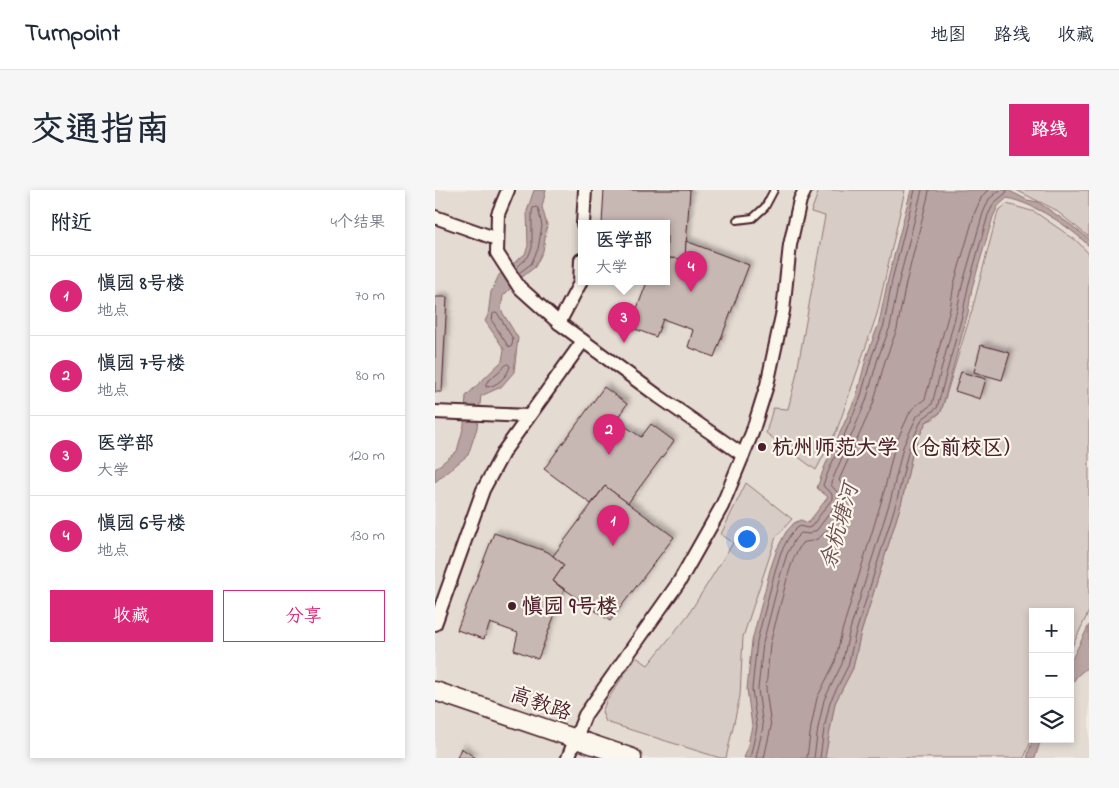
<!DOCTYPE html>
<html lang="zh">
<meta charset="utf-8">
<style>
body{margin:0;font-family:"Indie Flower","LXGW WenKai TC",sans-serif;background:#f6f6f7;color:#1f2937}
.controls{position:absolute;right:15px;bottom:15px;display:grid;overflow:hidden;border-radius:0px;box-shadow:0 2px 8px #0003}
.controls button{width:45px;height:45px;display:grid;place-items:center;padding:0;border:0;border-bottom:1px solid #e0e1e3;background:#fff;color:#1f2937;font:25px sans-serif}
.you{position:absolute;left:311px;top:348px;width:18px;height:18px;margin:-12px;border:4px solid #fff;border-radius:50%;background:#1a73e8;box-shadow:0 0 0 8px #1a73e833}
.badge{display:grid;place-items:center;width:32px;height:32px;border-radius:50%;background:#db2777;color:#fff;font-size:16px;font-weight:700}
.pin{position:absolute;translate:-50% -41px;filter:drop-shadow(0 1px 2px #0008)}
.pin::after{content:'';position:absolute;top:26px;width:18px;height:15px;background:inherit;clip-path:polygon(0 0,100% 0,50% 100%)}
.popup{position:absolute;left:143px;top:30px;width:92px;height:65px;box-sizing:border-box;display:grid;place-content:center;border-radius:0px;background:#fff;filter:drop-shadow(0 1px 4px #0005);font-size:16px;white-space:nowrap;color:#747a83}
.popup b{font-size:19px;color:#1f2937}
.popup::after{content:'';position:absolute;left:50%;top:100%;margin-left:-10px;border:10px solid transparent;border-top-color:#fff}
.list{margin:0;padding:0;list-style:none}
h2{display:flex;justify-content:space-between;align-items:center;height:65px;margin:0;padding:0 20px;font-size:21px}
h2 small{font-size:16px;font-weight:400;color:#747a83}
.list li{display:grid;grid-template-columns:32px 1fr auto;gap:15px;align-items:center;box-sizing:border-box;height:80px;padding:0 20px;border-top:1px solid #e0e1e3}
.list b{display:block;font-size:19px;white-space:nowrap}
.list p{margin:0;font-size:16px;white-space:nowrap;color:#747a83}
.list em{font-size:16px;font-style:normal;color:#747a83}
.actions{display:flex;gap:10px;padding:15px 20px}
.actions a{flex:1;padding:11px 0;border:1px solid #db2777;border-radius:0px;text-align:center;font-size:18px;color:#db2777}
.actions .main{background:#db2777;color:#fff}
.icon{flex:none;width:28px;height:28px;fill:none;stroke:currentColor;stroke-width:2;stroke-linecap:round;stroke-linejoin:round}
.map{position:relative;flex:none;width:654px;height:568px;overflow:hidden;border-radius:0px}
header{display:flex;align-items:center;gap:30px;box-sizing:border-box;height:70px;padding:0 25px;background:#fff;border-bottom:1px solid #e0e1e3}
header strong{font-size:24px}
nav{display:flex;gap:28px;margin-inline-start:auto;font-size:18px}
.intro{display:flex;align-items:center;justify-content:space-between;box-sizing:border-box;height:120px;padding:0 30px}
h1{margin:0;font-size:35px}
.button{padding:12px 22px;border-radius:0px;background:#db2777;color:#fff;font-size:18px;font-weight:700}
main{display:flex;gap:30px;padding:0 30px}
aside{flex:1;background:#fff;border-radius:0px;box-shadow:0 2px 8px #0003}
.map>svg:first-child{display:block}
</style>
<header>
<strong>Turnpoint</strong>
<nav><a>地图</a><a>路线</a><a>收藏</a></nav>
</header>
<div class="intro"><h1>交通指南</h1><a class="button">路线</a></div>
<main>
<aside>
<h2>附近<small>4个结果</small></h2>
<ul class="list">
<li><span class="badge">1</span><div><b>慎园 8号楼</b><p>地点</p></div><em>70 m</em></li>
<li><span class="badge">2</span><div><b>慎园 7号楼</b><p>地点</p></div><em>80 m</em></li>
<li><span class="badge">3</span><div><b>医学部</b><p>大学</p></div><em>120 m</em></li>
<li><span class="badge">4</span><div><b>慎园 6号楼</b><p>地点</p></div><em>130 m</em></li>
</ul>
<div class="actions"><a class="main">收藏</a><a>分享</a></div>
</aside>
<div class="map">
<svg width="654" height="568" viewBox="0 0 654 568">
<defs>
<filter id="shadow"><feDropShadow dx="3.5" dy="-3.5" stdDeviation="2.5" flood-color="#0004"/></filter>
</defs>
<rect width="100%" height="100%" fill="#f0eae0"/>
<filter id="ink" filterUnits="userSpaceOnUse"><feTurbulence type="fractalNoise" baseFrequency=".02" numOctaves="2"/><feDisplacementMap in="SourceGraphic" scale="10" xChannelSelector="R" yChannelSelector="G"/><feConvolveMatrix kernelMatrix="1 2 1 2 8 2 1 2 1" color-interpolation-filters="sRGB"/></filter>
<g filter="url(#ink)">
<path fill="#e4dbd2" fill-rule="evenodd" d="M0,0H654V568H0ZM146,34H232V92H146ZM598,422H635V549H598Z"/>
<g fill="#d8ccc6" stroke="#917678">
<path d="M384,0H470L442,124L402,240L381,280L331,243L338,218L353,219L361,187L390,26L376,22Z"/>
<path d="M581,0H654V47L619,19Z"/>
<path d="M572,14L600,22L642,51L654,64V421L635,461V422H598V546L589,568H390L400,513L418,478L425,446L467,311L478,260L491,232L498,229L506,222L537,120L563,21Z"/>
<path d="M311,293L357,329L341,347L308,447L305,506L291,568H285L171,532L167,522L171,512L201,467L213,475L253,425L298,353L286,344Z"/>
</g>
<g fill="#b8a4a2" stroke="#8c6f72">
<path d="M99,0H111L107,17L112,35L108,61L100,77L86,88L68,106L66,120L83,148L79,182L66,197L46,206L42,238L33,265L0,292V279L22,261L29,235L31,206L67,171L69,159L50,131L53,125L56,102L64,85L90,64L93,56L92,21Z"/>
<path d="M476,0H573L592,10L603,12L636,35L654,49V56C634,36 600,14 572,8L563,16L558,27L537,98L533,123L506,222L491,232L478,260L467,311L425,446L418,478L400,513L390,568H309L312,559L317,536L312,499L317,451L335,380L342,359L351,342L359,333L366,330L373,333L393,307L382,298L389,278L421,207L432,165L444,133L453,89Z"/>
<path d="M654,435V476L642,486L635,497V473Z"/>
<path d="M598,549H606L600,568H592Z"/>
</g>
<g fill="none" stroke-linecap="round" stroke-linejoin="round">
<g stroke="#76545b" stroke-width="1">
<path d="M81,78L93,67L97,58V22L98,18L101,17L103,18L107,36L103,59L96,74L84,83"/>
<path d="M60,123L63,124L78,149L77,155L76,157L73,156L57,131L58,124Z"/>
<path d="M73,174L75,176C73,186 61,197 51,197V193L71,175Z"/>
<path d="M315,568L322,537L317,499L322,451L340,381L346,362L355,345L362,338L365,336L372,338L376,337L397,309V304L389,297L388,295L394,280L425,209L437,166L449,135L457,90L480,0"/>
<path d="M321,568L328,537L323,499L328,453L346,383L352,364L360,349L366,343L374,344L382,340L402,313L404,307L403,303L396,295V293L431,211L443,168L455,137L464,91L487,0"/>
<path d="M329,568L336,537L331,499L335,454L353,385L359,367L367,353C372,351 377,352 382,349C390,345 411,317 411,308C412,301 407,296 404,290L438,214L450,171L462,139L471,93L493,6L494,0"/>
<path d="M372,568L376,537L382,508L400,472L407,441L448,306L460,255L475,222L479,217L490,209L515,119L519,94L540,22L547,6L553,0"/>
<path d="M379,568L383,538L389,510L407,474L414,443L456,308L468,257L482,226L497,214L522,120L527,96L548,23L554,9L565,0"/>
<path d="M385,568L389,539L395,512L413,476L420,445L462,310L474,258L487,229L502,218L528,122L533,97L553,25L559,13L571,3L572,0"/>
</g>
</g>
<g fill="#c8b8b3" stroke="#4a1f2b" filter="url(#shadow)">
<path d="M169,0H255L250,69L232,68V34H167Z"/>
<path d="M251,51L314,75L279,167L253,157L258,140L228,129L221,147L195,137L212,92H232V68L250,69Z"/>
<path d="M0,107H12L7,202H0Z"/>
<path d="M546,155L575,163L567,190L539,182Z"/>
<path d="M526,182L551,189L545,209L520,201Z"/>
<path d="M169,197L192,214L181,230L206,247L216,234L239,251L193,313L170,296L156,314L109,279Z"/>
<path d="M170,296L239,347L175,431L118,391L129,375L118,366Z"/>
<path d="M59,343L113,362L129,375L118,391L129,400L103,469L79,460L83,443L55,433L49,449L22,440Z"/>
<path d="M26,558L41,568H22Z"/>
</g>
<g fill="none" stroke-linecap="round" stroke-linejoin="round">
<defs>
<path id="lane" d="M302,30L318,28L330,17L339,0"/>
<g id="street">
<path d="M73,0L63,24L62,63L84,97L124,133L223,206L308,265"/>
<path d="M0,27L62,49"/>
<path d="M148,34L150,0"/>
<path d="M124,133L145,93L146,70"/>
<path d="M0,222L93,226"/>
<path d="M0,434L48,300L69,261L148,151"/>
<path d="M133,568L150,525L244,392L287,316L308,265L317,243L332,195L348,121L355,55L365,10L370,0"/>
</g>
<path id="secondary" d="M0,501L197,568"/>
</defs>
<use href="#lane" stroke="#4a1f2b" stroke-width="10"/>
<use href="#street" stroke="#4a1f2b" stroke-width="16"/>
<use href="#secondary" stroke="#4a1f2b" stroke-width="21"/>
<use href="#lane" stroke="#fbf7ec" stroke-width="6"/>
<use href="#street" stroke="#fbf7ec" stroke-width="12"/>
<use href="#secondary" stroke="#fbf7ec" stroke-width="18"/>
</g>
</g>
<g fill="#4a1f2b" stroke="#fbf7ec" stroke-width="2">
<circle cx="327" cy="257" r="5"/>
<circle cx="77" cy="416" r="5"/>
</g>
<g text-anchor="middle" stroke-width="4.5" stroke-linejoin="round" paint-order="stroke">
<g font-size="21" font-weight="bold" fill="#4a1f2b" stroke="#fbf7ec" text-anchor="start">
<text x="337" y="264">杭州师范大学（仓前校区）</text>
<text x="87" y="423">慎园 9号楼</text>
</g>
<g font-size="21" fill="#4a1f2b" stroke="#fbf7ec">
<text transform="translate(106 513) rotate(19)" y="7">高教路</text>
</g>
<g font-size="22" font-style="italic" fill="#704e55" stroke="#fbf7ec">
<text transform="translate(403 336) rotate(-74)" y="8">余杭塘河</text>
</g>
</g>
</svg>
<div class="controls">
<button>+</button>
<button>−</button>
<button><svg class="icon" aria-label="layers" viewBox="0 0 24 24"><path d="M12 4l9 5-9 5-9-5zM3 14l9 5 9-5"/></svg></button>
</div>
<div class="you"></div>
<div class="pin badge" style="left:178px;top:356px">1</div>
<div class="pin badge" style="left:174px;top:265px">2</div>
<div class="pin badge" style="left:189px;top:153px">3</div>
<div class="popup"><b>医学部</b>大学</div>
<div class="pin badge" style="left:256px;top:102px">4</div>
</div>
</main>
